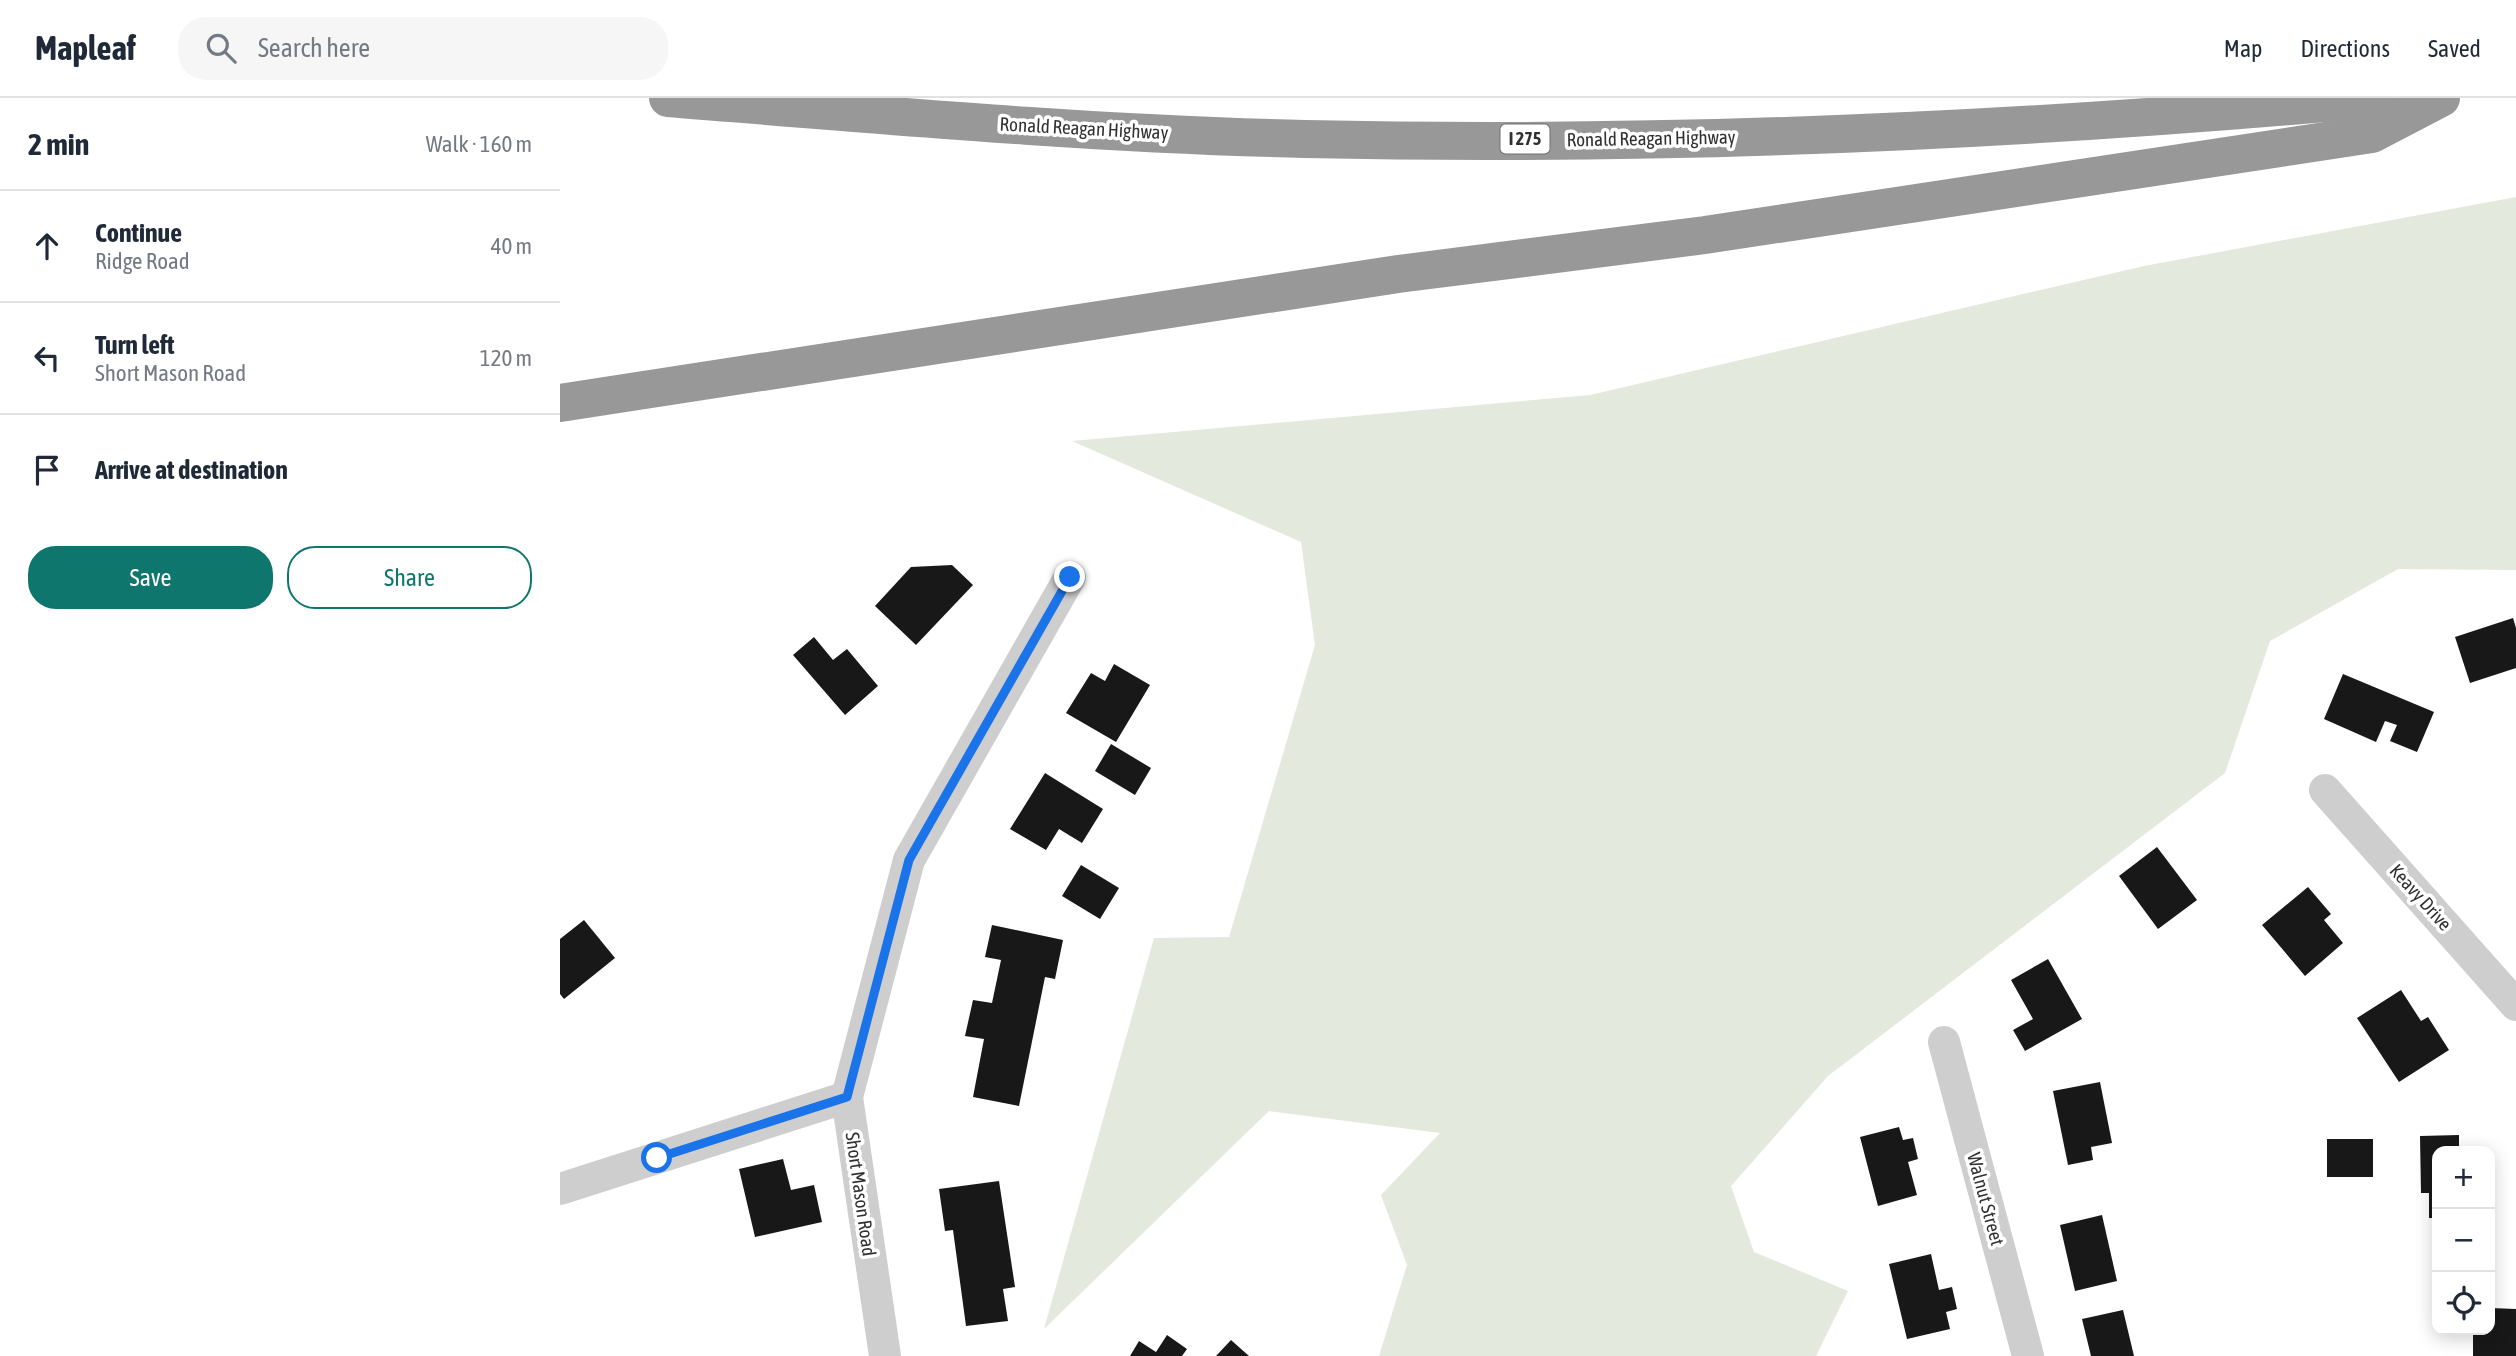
<!DOCTYPE html>
<meta charset="utf-8">
<style>
body{margin:0;font-family:"Asap Condensed",sans-serif;background:#f6f6f7;color:#1f2937}
.controls{position:absolute;right:21px;bottom:21px;display:grid;overflow:hidden;border-radius:14px;box-shadow:0 4px 18px #0003}
.controls button{width:63px;height:63px;display:grid;place-items:center;padding:0;border:0;border-bottom:2px solid #e0e1e3;background:#fff;color:#1f2937;font:35px sans-serif}
.stop{position:absolute;width:21px;height:21px;margin:-16px;border:5px solid #1a73e8;border-radius:50%;background:#fff}
.stop.end{background:#1a73e8;border-color:#fff;box-shadow:0 2px 7px #0008}
.list{margin:0;padding:0;list-style:none}
h2{display:flex;justify-content:space-between;align-items:center;height:91px;margin:0;padding:0 28px;font-size:30px}
h2 small{font-size:23px;font-weight:400;color:#747a83}
.list li{display:grid;grid-template-columns:46px 1fr auto;gap:21px;align-items:center;box-sizing:border-box;height:112px;padding:0 28px;border-top:2px solid #e0e1e3}
.list b{display:block;font-size:26px;white-space:nowrap}
.list p{margin:0;font-size:23px;white-space:nowrap;color:#747a83}
.list em{font-size:23px;font-style:normal;color:#747a83}
.actions{display:flex;gap:14px;padding:21px 28px}
.actions a{flex:1;padding:16px 0;border:2px solid #0f766e;border-radius:28px;text-align:center;font-size:24px;color:#0f766e}
.actions .main{background:#0f766e;color:#fff}
.icon{flex:none;width:38px;height:38px;fill:none;stroke:currentColor;stroke-width:2;stroke-linecap:round;stroke-linejoin:round}
.map{position:relative;flex:none;width:1956px;height:1258px;overflow:hidden}
header{display:flex;align-items:center;gap:42px;box-sizing:border-box;height:98px;padding:0 35px;background:#fff;border-bottom:2px solid #e0e1e3}
header strong{font-size:33px}
nav{display:flex;gap:38px;margin-inline-start:auto;font-size:24px}
.search{width:490px;height:63px;background:#f6f6f7;display:flex;align-items:center;gap:18px;box-sizing:border-box;padding:0 24px;border-radius:28px;color:#747a83;font-size:26px}
main{display:flex}
aside{flex:1;background:#fff}
.map>svg:first-child{display:block}
</style>
<header>
<strong>Mapleaf</strong>
<div class="search"><svg class="icon" aria-label="search" viewBox="0 0 24 24"><circle cx="10" cy="10" r="6"/><path d="M15 15l6 6"/></svg>Search here</div>
<nav><a>Map</a><a>Directions</a><a>Saved</a></nav>
</header>
<main>
<aside>
<h2>2 min<small>Walk · 160 m</small></h2>
<ul class="list">
<li><svg class="icon" aria-label="ahead" viewBox="0 0 24 24"><path d="M12 20V5M6 11l6-6 6 6"/></svg><div><b>Continue</b><p>Ridge Road</p></div><em>40 m</em></li>
<li><svg class="icon" aria-label="left" viewBox="0 0 24 24"><path d="M17 20v-9H6M10 6l-5 5 5 5"/></svg><div><b>Turn left</b><p>Short Mason Road</p></div><em>120 m</em></li>
<li><svg class="icon" aria-label="arrive" viewBox="0 0 24 24"><path d="M6 21V4h12l-3 4 3 4H6"/></svg><div><b>Arrive at destination</b></div></li>
</ul>
<div class="actions"><a class="main">Save</a><a>Share</a></div>
</aside>
<div class="map">
<svg width="1956" height="1258" viewBox="0 0 1956 1258">
<rect width="100%" height="100%" fill="#fff"/>
<path fill="#e3e9dd" d="M1956,99V472L1838,471L1710,543L1665,675L1268,978L1171,1088L1194,1154L1288,1193L1256,1258H819L847,1167L821,1097L880,1035L709,1013L484,1231L594,840L669,839L755,547L741,444L512,343L1030,297L1584,168Z"/>
<g fill="#181818">
<path d="M392,467L413,487L356,547L315,508L351,469Z"/>
<path d="M1953,520L1956,530V570L1910,585L1895,539Z"/>
<path d="M254,539L273,562L287,551L318,588L285,617L233,557Z"/>
<path d="M554,566L590,587L556,644L506,615L531,575L545,583Z"/>
<path d="M1783,576L1874,614L1857,654L1830,643L1837,627L1825,623L1816,644L1764,621Z"/>
<path d="M551,646L591,670L575,697L535,673Z"/>
<path d="M485,675L543,711L522,745L499,731L486,752L450,731Z"/>
<path d="M1597,749L1637,802L1598,831L1559,778Z"/>
<path d="M521,767L559,790L540,821L502,798Z"/>
<path d="M1748,789L1771,816L1764,822L1783,845L1745,878L1702,827Z"/>
<path d="M24,822L55,860L4,901L0,896V841Z"/>
<path d="M432,827L503,842L495,881L485,879L459,1008L413,999L424,941L405,938L413,902L432,905L441,862L425,859Z"/>
<path d="M1488,861L1522,921L1465,953L1453,932L1473,921L1451,882Z"/>
<path d="M1841,892L1861,923L1868,919L1889,952L1839,984L1797,920Z"/>
<path d="M1540,984L1552,1045L1531,1049L1533,1062L1508,1067L1493,993Z"/>
<path d="M1339,1029L1343,1042L1353,1040L1358,1061L1348,1064L1357,1097L1318,1108L1300,1039Z"/>
<path d="M1899,1037V1053H1877V1120H1869V1095H1861L1860,1038Z"/>
<rect x="1767" y="1041" width="46" height="38"/>
<path d="M223,1061L231,1092L254,1087L262,1124L195,1139L179,1071Z"/>
<path d="M439,1083L455,1189L443,1191L448,1223L406,1228L393,1132L385,1133L379,1091Z"/>
<path d="M1542,1117L1557,1183L1515,1193L1500,1127Z"/>
<path d="M1371,1156L1379,1192L1392,1189L1397,1211L1386,1214L1390,1231L1347,1241L1329,1166Z"/>
<path d="M1930,1210L1956,1211V1258H1913V1232H1930Z"/>
<path d="M1563,1212L1574,1258H1531L1522,1221Z"/>
<path d="M607,1237L627,1251L622,1258H570L579,1243L596,1254Z"/>
<path d="M671,1242L689,1258H656Z"/>
</g>
<g fill="none" stroke-linecap="round" stroke-linejoin="round">
<g stroke="#cecece" stroke-width="32">
<path d="M1765,692L1956,907"/>
<path d="M1384,944L1468,1258"/>
<path d="M0,1091L287,999"/>
<path d="M325,1258L287,999L349,762L510,479"/>
</g>
<g stroke="#989898" stroke-width="38">
<path d="M108,0C320,17 532,36 745,41C1104,49 1463,33 1821,0"/>
<path d="M0,305L838,176L1145,137L1812,36L1881,0"/>
</g>
</g>
<g fill="none" stroke-linecap="round" stroke-linejoin="round">
<path stroke="#1a73e8" stroke-width="9" d="M97,1060L287,999L349,762L510,479"/>
</g>
<g text-anchor="middle" stroke-width="7" stroke-linejoin="round" paint-order="stroke">
<rect fill="#fff" stroke="#6f6f6f" stroke-width="2" x="940.5" y="26.5" width="49" height="29" rx="5"/>
<g font-size="18" font-weight="bold" fill="#313131">
<text x="965" y="47">I 275</text>
</g>
<g font-size="19" fill="#313131" stroke="#fff">
<text transform="translate(524 30) rotate(3)" y="7">Ronald Reagan Highway</text>
<text transform="translate(1091 40) rotate(-1)" y="7">Ronald Reagan Highway</text>
<text transform="translate(1861 799) rotate(48)" y="7">Keavy Drive</text>
<text transform="translate(301 1096) rotate(82)" y="7">Short Mason Road</text>
<text transform="translate(1426 1101) rotate(75)" y="7">Walnut Street</text>
</g>
</g>
</svg>
<div class="controls">
<button>+</button>
<button>−</button>
<button><svg class="icon" aria-label="locate" viewBox="0 0 24 24"><circle cx="12" cy="12" r="6"/><path d="M12 2v4M12 18v4M2 12h4M18 12h4"/></svg></button>
</div>
<div class="stop" style="left:97px;top:1060px"></div>
<div class="stop end" style="left:510px;top:479px"></div>
</div>
</main>
